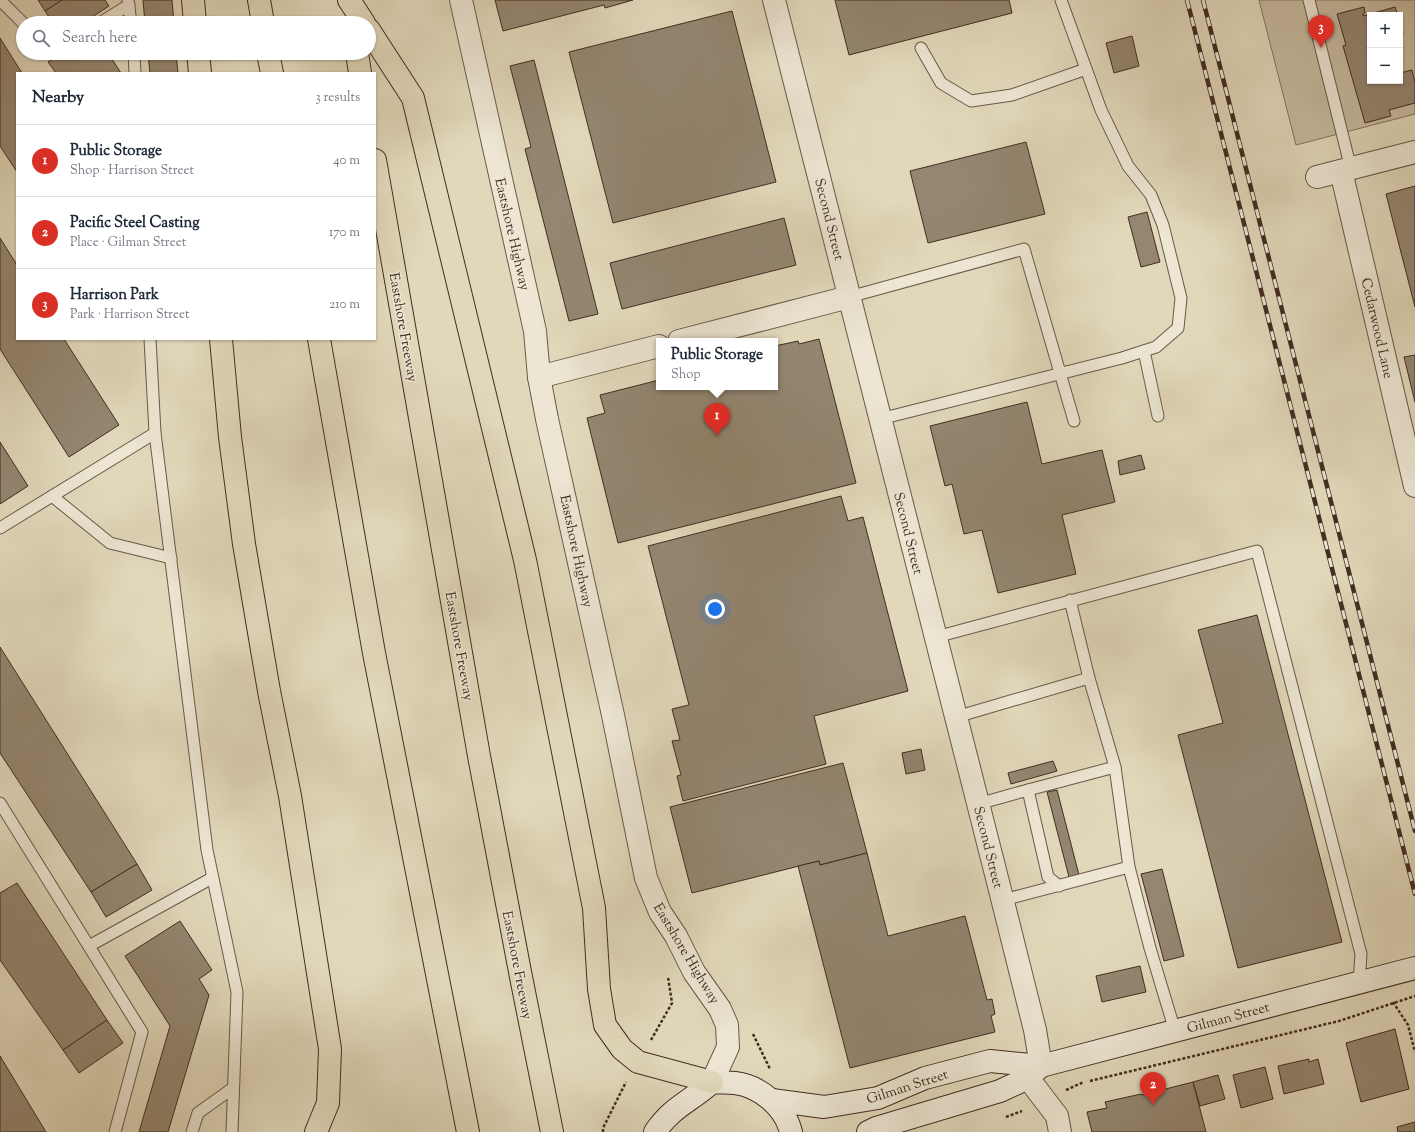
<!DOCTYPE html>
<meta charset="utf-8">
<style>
body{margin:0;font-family:"Sorts Mill Goudy",serif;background:#f2f2f3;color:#1f2937}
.controls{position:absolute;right:12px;top:12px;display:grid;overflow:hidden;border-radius:0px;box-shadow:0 1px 3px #0004}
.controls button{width:36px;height:36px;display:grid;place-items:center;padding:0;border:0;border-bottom:1px solid #e0e1e3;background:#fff;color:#1f2937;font:20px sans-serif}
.you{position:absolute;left:715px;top:609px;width:14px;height:14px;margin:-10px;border:3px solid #fff;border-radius:50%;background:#1a73e8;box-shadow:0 0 0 6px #1a73e833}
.badge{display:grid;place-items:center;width:26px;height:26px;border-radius:50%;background:#d93025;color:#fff;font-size:13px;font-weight:700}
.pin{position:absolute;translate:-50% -33px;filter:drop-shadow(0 1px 2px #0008)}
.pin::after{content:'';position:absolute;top:21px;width:14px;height:12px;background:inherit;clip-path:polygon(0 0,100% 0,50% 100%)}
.popup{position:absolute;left:656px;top:338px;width:122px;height:52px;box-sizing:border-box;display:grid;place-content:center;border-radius:0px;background:#fff;filter:drop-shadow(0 1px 3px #0005);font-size:13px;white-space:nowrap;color:#747a83}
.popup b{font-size:15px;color:#1f2937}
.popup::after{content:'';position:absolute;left:50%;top:100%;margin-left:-8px;border:8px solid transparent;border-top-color:#fff}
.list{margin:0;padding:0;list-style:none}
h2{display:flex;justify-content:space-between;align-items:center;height:52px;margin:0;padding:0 16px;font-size:17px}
h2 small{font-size:13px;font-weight:400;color:#747a83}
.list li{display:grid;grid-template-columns:26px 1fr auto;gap:12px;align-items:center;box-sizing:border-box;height:72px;padding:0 16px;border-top:1px solid #e0e1e3}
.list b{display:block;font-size:15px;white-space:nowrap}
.list p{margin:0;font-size:13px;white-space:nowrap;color:#747a83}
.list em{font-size:13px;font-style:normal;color:#747a83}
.icon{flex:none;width:22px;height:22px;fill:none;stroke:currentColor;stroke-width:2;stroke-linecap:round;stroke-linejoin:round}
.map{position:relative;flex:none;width:1415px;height:1132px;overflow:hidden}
.search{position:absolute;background:#fff;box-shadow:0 1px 3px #0004;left:16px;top:16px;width:360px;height:44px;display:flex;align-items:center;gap:10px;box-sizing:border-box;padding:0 14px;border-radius:22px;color:#747a83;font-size:15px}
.panel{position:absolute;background:#fff;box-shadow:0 1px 3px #0004;left:16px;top:72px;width:360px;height:268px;border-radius:0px}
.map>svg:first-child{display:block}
</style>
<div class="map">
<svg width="1415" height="1132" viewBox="0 0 1415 1132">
<rect width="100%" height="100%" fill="#e1d8bb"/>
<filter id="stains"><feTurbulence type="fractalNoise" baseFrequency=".005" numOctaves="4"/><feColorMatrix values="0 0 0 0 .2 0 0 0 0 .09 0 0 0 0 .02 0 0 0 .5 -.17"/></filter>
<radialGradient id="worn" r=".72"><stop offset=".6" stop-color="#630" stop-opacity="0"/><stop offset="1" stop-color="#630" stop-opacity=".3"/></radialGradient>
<path fill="#c6bba1" stroke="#847460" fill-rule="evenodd" d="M1259,0H1415V114L1296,145ZM1370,15H1400V81H1370Z"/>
<g fill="#948671" stroke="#412d20">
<path d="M38,0H62L45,11Z"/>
<path d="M62,0H105L109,6L83,23H53L45,11Z"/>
<path d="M143,0H172L174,23H145Z"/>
<path d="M495,0H633L605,8L604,5L503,31Z"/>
<path d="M835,0H1009L1012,13L849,55Z"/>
<path d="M1364,7L1365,13L1363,14V16L1395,7L1398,15H1370V81H1400V73L1412,70L1415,83V103L1389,110L1391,116L1365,123L1343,46L1346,45L1337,14Z"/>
<path d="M732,11L776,182L613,223L569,52Z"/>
<path d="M1400,23L1403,34L1400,35Z"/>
<path d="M1132,36L1139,66L1114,73L1106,43Z"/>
<path d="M0,38L22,73H17V172L0,146Z"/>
<path d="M62,53H108L121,73H56L48,62Z"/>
<path d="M148,53H176L178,73H150Z"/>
<path d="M534,60L598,314L569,321L525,149L531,147L510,66Z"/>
<path d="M1026,142L1045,214L928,243L910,171Z"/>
<path d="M1415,186V307L1386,194Z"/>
<path d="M1147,212L1160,262L1141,267L1128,217Z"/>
<path d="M784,218L796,265L622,309L610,263Z"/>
<path d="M0,238L17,265V339H64L119,425L69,457L0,349Z"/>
<path d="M819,339L856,483L618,543L587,418L605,413L600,395L659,380V387H775V346L798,341L799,344Z"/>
<path d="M1415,355V402L1404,357Z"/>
<path d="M1027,402L1042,464L1102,450L1115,502L1062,515L1076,574L998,593L982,530L964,534L952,484L945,486L930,426Z"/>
<path d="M0,442L28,486L0,504Z"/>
<path d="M1141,455L1145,469L1120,475L1118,461Z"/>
<path d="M841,496L848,521L863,517L908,691L814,716L826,764L683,801L677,776L681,775L672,741L680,740L672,709L689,705L648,546Z"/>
<path d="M1257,615L1342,942L1238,968L1178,735L1223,723L1198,630Z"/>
<path d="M0,647L137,864L91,892L0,753Z"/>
<path d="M921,749L925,770L906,774L902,753Z"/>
<path d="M1053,761L1057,771L1011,784L1008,773Z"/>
<path d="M843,763L867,853L820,865L819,861L692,893L670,807Z"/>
<path d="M1057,790L1079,875L1069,877L1047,792Z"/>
<path d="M867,853L888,936L965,916L987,1000L992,999L995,1014L991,1016L995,1032L850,1068L798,866L819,861L820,865Z"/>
<path d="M137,864L152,890L106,917L91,892Z"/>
<path d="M1162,869L1184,956L1164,961L1141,874Z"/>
<path d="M17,883L107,1020L63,1050L0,960V893Z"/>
<path d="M180,921L212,970L199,979L209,995L168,1132H139L170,1026L125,956Z"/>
<path d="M1140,966L1146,992L1102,1002L1096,976Z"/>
<path d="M107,1020L123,1043L79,1073L63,1050Z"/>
<path d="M1395,1029L1409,1089L1361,1102L1346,1043Z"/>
<path d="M0,1056L46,1132H0Z"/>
<path d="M1309,1059V1062L1318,1059L1324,1084L1284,1094L1278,1066Z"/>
<path d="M1265,1067L1273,1099L1241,1108L1233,1075Z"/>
<path d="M1218,1075L1225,1099L1200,1106L1193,1082Z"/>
<path d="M1193,1082L1206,1132H1092L1087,1112L1107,1108L1105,1102L1141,1094L1142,1095Z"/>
<path d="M1415,1122V1132H1398L1397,1127Z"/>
</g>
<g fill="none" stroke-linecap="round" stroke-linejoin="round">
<defs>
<g id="service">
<path d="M0,0L23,23"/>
<path d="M128,0L131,23"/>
<path d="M1309,0L1351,169"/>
<path d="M100,23L129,5"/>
<path d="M921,48L941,83L971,101L1012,95L1086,69"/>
<path d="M134,53L135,73"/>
<path d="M849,297L1024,249L1074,421"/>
<path d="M150,339L155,433L207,850L237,992L232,1132"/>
<path d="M1144,351L1158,416"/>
<path d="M880,419L1122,358L1156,347L1178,328L1181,298L1163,225L1151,195L1128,166L1101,110L1061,0"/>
<path d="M52,496L110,543L171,558"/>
<path d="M0,528L155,433"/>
<path d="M936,637L1257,551L1361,954L1359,983"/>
<path d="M956,717L1089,678L1070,600"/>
<path d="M1115,767L1129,867"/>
<path d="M1028,790L1115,767L1089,678"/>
<path d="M0,803L142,1032L115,1132"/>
<path d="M978,804L1028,790L1048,877L1059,886"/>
<path d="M1003,900L1129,867L1150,948L1175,1031"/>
<path d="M89,946L212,878"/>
<path d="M192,1132L198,1113L233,1088"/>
</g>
<g id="minor">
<path d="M774,0L999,886L1035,1030L1041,1066"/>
<path d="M1341,171L1415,486"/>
<path d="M1317,177L1415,152"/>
<path d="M679,341L849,297"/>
<path d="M539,377L659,346"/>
<path d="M1028,1078L1057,1116L1060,1132"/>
</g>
<path id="tertiary" d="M461,0L535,331L539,377L547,419L613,715L646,878L660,912L676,936L694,972L720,1009L727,1025L728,1047L712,1082"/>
<g id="secondary">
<path d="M772,1100L824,1107L878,1098L925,1078L990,1061L1041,1066L1415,968"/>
<path d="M655,1132C673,1106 690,1102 712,1082C720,1083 727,1082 735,1083C760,1086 785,1107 791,1132"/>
<path d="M868,1132L876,1128L1000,1091L1028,1078L1041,1066"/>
</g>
<g id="motorway">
<path d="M193,0L195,23"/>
<path d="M259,0L263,23"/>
<path d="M349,0L364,23"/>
<path d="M369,30L413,98L525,560L594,908L599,989L605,1025L622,1049L638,1062L712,1082"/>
<path d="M198,53L200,73"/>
<path d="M268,53L272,73"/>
<path d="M357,53L360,73"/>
<path d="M375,160L479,756L521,977L552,1132"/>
<path d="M221,339L230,437L244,544L269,691L290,796L330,1049L328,1103L316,1132"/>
<path d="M319,339L374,653L468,1132"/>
</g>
</defs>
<use href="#service" stroke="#695847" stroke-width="13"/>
<use href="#minor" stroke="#695847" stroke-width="24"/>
<use href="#tertiary" stroke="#695847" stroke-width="24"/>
<use href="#secondary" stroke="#412d20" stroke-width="24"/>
<use href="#motorway" stroke="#412d20" stroke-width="24"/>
<g stroke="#412d20" stroke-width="2.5" stroke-dasharray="3 2" stroke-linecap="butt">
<path d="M1393,1002L1408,1025L1415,1052"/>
<path d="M753,1034L770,1069"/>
<path d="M651,1040L672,1003L668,977"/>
<path d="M1090,1081L1339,1021L1415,996"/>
<path d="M1066,1090L1084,1082"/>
<path d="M1006,1117L1022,1111"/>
<path d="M603,1132V1128L626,1082"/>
</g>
<use href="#service" stroke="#ece6d3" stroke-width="11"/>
<use href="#minor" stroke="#ece6d3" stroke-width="22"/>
<use href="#tertiary" stroke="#ece6d3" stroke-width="22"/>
<use href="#secondary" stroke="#ece6d3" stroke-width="22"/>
<use href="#motorway" stroke="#e1d8bb" stroke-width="22"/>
<defs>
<g id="rail">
<path d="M1187,0L1415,894"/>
<path d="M1203,0L1415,831"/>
</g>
</defs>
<use href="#rail" stroke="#412d20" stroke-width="4.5"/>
<use href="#rail" stroke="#ece6d3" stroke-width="3" stroke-dasharray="9" stroke-linecap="butt"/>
</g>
<g text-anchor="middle" stroke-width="3" stroke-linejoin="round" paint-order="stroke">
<g font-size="14" fill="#412d20" stroke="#ece6d3">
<text transform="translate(830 219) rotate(76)" y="5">Second Street</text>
<text transform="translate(513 234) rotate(77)" y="5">Eastshore Highway</text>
<text transform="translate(404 327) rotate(80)" y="5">Eastshore Freeway</text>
<text transform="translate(1378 328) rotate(77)" y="5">Cedarwood Lane</text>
<text transform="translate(909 533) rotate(76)" y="5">Second Street</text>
<text transform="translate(577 551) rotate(78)" y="5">Eastshore Highway</text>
<text transform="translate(460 646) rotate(80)" y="5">Eastshore Freeway</text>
<text transform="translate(989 847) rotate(76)" y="5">Second Street</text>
<text transform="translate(687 953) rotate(59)" y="5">Eastshore Highway</text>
<text transform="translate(518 965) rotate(79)" y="5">Eastshore Freeway</text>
<text transform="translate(1228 1017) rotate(-15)" y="5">Gilman Street</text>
<text transform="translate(907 1086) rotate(-18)" y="5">Gilman Street</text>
</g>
</g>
<rect width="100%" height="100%" filter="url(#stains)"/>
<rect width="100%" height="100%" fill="url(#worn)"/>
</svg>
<div class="controls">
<button>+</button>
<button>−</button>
</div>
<div class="you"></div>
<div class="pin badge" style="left:717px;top:436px">1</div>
<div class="popup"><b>Public Storage</b>Shop</div>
<div class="pin badge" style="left:1153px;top:1105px">2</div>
<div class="pin badge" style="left:1321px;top:48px">3</div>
<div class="search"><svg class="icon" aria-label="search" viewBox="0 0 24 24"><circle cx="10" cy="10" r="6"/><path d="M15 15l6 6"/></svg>Search here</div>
<section class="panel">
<h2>Nearby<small>3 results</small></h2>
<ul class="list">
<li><span class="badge">1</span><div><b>Public Storage</b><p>Shop · Harrison Street</p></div><em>40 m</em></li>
<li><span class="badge">2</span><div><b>Pacific Steel Casting</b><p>Place · Gilman Street</p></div><em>170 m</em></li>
<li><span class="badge">3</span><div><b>Harrison Park</b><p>Park · Harrison Street</p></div><em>210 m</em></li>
</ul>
</section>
</div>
